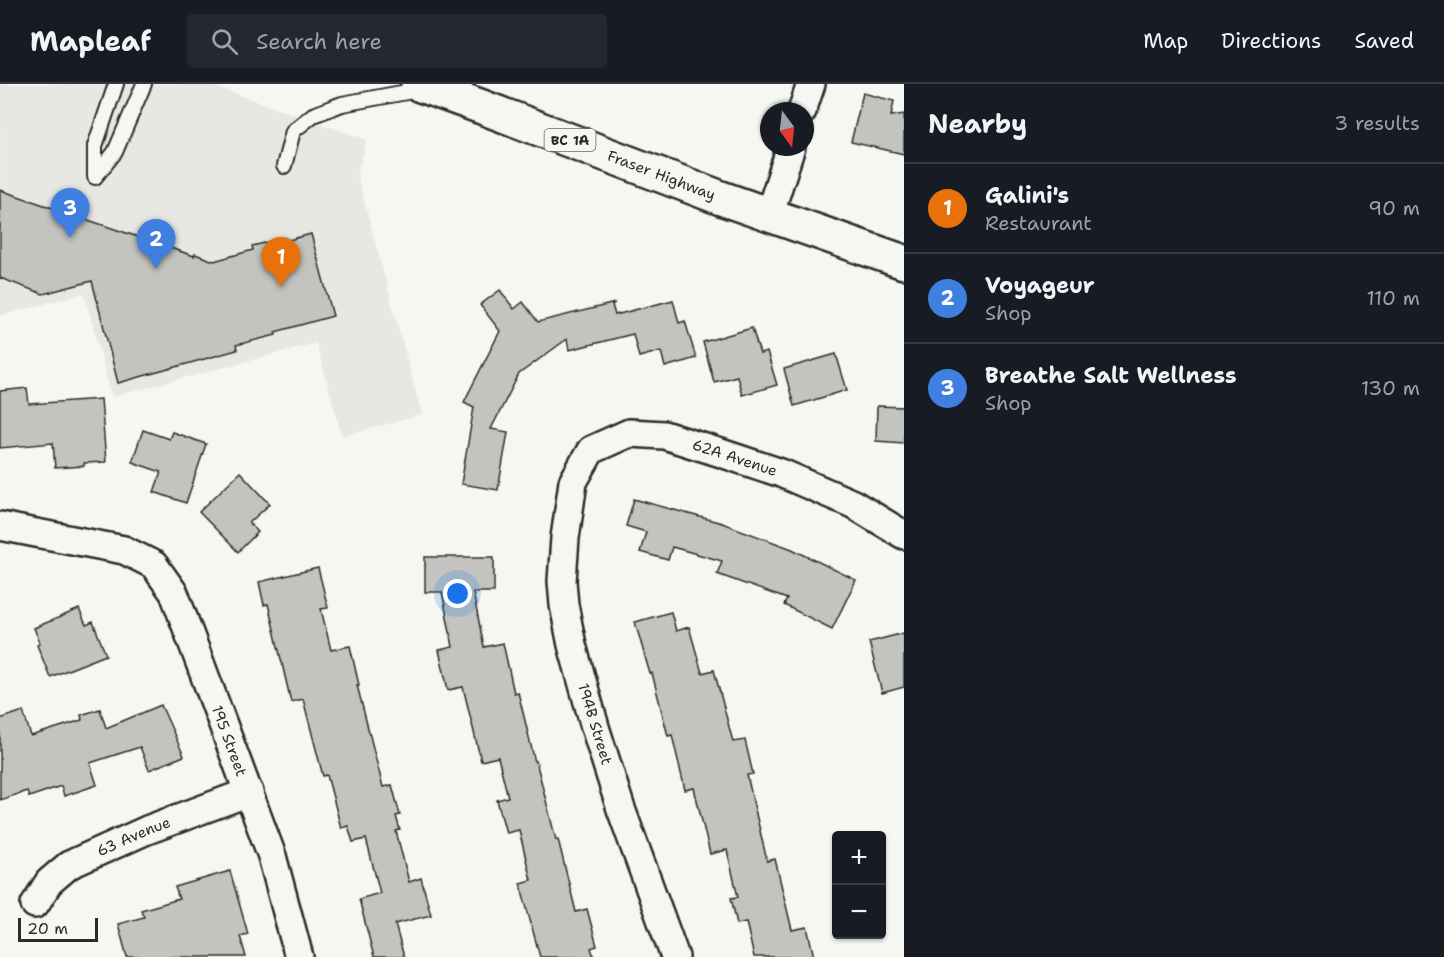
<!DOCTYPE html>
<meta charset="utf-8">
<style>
body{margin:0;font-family:"Shantell Sans",sans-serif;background:#242831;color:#f1f3f6}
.controls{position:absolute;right:18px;bottom:18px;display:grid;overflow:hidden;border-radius:6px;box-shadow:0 2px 4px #0004}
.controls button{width:54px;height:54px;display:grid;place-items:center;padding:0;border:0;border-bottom:2px solid #363941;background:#171b24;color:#f1f3f6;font:30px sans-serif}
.compass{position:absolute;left:760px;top:18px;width:54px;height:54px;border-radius:50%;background:#171b24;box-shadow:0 2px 4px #0004;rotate:165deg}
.scale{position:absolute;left:18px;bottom:15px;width:80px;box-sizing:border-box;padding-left:6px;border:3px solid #2b2b2b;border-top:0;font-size:16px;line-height:21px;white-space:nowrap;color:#2b2b2b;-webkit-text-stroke:4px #f6f6f2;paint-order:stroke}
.you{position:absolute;left:458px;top:510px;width:21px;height:21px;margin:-15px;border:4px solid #fff;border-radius:50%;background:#1a73e8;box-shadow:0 0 0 9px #1a73e833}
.badge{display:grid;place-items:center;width:39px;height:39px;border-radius:50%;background:#0f766e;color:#fff;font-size:20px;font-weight:700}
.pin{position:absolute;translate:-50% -50px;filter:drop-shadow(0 2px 3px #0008)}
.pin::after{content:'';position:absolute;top:32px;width:21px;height:18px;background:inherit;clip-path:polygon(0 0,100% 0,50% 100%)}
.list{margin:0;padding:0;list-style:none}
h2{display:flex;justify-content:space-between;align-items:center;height:78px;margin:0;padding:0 24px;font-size:26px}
h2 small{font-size:20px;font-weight:400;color:#9ea1a6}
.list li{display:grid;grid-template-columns:39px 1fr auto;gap:18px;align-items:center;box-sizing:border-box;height:90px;padding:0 24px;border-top:2px solid #363941}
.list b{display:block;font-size:22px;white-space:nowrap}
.list p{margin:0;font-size:20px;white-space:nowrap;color:#9ea1a6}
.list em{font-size:20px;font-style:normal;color:#9ea1a6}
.icon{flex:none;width:33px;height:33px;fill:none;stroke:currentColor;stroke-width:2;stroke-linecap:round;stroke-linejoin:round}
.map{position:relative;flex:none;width:904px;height:873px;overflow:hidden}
header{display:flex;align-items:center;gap:36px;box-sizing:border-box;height:84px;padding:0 30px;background:#171b24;border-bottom:2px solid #363941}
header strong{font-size:28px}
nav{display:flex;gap:33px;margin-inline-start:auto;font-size:21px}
.search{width:420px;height:54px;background:#242831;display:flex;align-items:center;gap:15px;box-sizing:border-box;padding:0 21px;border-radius:6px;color:#9ea1a6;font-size:22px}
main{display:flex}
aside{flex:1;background:#171b24}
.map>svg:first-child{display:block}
</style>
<header>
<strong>Mapleaf</strong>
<div class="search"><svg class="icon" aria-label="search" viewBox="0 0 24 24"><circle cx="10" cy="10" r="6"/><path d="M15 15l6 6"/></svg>Search here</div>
<nav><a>Map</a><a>Directions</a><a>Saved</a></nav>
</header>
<main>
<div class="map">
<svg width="904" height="873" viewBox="0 0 904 873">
<rect width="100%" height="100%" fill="#f6f6f2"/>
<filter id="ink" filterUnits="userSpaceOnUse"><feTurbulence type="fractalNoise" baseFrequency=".0167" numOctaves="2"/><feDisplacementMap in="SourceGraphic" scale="12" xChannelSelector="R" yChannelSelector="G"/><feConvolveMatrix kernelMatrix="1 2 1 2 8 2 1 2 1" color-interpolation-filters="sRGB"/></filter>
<g filter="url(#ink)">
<path fill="#e7e7e3" d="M0,0H208L367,56L357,91L422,331L342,352L316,259L112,313L84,209L0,232Z"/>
<g fill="#c3c3c0" stroke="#2b2b2b" stroke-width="1.5">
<path d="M863,9L894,17L891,32L904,30V70L851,58Z"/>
<path d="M0,106L194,172L195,170L214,177L253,166L252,162L285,154V157L311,150L333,232L275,248L276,251L236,261L237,266L118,299L92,197L43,210L0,194Z"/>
<path d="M500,206L514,225L523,218L538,238L615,219L612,221L615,231L673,216L679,239L685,237L696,274L665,283L661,267L639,273L633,250L569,266L567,255L519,290L491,345L508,348L498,406L461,400L474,323L464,318L500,247L480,221Z"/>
<path d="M752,244L760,270L767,268L777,301L742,311L737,292L714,298L703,258Z"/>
<path d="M836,270L847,306L794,322L784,285Z"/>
<path d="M27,304L29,320L101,315L106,378L84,379V382L55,384L53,359L0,364V307Z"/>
<path d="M877,322L904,323V359L876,357Z"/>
<path d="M143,346L169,355L172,348L206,360L186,419L154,408L161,388L132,378Z"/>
<path d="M240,388L270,420L249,439L258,448L238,468L199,428Z"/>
<path d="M634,415L722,439L792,465L856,496L832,545L784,521L787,515L717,490L722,477L672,463L668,476L640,468L646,448L626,442Z"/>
<path d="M425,473H494V508H473L484,563L503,559L514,609L518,608L535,678L536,677L556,756L558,755L576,828L587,825L597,862L591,864L594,873H540L520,799L531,796L519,746L506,749L497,716L508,713L498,673L481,677L463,603L448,606L439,566L453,563L442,508H425Z"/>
<path d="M318,484L328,524L321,525L331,566L350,562L359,601H357L383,703L392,701L400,731L396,732L400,746L396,747L409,798L421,794L431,831L395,840L404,873H374L359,815L380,809L366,755L353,758L348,742L341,744L327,691L323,692L303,615L291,618L268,520L264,521L259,498Z"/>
<path d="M79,525L86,541L93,538L106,571L50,593L37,561L40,559L34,544Z"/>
<path d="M671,528L676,547L689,543L702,589L714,586L733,658L745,656L753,690L747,691L767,777L775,775L792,846L807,843L814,873H754L746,838L737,840L731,814L738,813L727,766L710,770L694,704L685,706L672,651L668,652L652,589L650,590L635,538Z"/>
<path d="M904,549V603L882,609L869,558Z"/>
<path d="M161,621L184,672L149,686L140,663L90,679L97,701L64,712L61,702L29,713L27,707L0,716V635L23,627L31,652L82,636L81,631L100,625L106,644Z"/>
<path d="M230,787L248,850L240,852L246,873H127L118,840L144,833L141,826L179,815L175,803Z"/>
</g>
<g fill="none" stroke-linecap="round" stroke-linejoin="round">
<defs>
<g id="service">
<path d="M116,0L95,62V93L115,68L144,0"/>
<path d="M284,82L293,47L313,31L342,20L423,5"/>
</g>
<g id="minor">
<path d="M802,27L811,0"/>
<path d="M769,131L791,63"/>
<path id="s1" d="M0,442L124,466L154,481L174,509L272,772L299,873"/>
<path id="s2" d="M35,820L49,798L69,781L147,746L249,708"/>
<path id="s3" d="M675,873L621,725L595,643L572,561L564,521L562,497L565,454L573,398L591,366L629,349L664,351L721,369L781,389L853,420L904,451"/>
</g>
<g id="primary">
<path id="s4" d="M418,0L482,23L721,114L904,178"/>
</g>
</defs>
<use href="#service" stroke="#2b2b2b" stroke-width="18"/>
<use href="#minor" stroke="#2b2b2b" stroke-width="32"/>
<use href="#primary" stroke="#2b2b2b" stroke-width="38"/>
<use href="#service" stroke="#f6f6f2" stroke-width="14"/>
<use href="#minor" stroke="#f6f6f2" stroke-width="27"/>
<use href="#primary" stroke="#f6f6f2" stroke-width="33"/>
</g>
</g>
<g text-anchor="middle" stroke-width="5" stroke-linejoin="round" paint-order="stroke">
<rect fill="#f6f6f2" stroke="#686867" stroke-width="1.5" x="544.5" y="45" width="51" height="22" rx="4.5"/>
<g font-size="14" font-weight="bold" fill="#2b2b2b">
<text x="570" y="61">BC 1A</text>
</g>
<g font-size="15" fill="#2b2b2b" stroke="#f6f6f2">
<text dy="5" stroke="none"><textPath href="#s4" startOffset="260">Fraser Highway</textPath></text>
<text dy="5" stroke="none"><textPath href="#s3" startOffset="681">62A Avenue</textPath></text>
<text transform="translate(595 640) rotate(73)" y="5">194B Street</text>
<text dy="5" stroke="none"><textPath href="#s1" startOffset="352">195 Street</textPath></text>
<text dy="5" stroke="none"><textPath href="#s2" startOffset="123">63 Avenue</textPath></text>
</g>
</g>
</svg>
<div class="controls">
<button>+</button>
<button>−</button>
</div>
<svg class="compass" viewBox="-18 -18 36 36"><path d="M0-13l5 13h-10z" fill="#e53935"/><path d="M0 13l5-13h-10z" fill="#9ea1a6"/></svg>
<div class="scale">20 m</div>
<div class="you"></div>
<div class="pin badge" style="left:281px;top:203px;background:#e8710a">1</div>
<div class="pin badge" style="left:156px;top:185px;background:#3f7fe0">2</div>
<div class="pin badge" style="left:70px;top:154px;background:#3f7fe0">3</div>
</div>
<aside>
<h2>Nearby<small>3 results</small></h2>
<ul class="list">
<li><span class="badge" style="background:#e8710a">1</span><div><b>Galini's</b><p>Restaurant</p></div><em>90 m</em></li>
<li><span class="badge" style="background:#3f7fe0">2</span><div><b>Voyageur</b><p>Shop</p></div><em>110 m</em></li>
<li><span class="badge" style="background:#3f7fe0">3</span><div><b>Breathe Salt Wellness</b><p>Shop</p></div><em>130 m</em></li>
</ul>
</aside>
</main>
